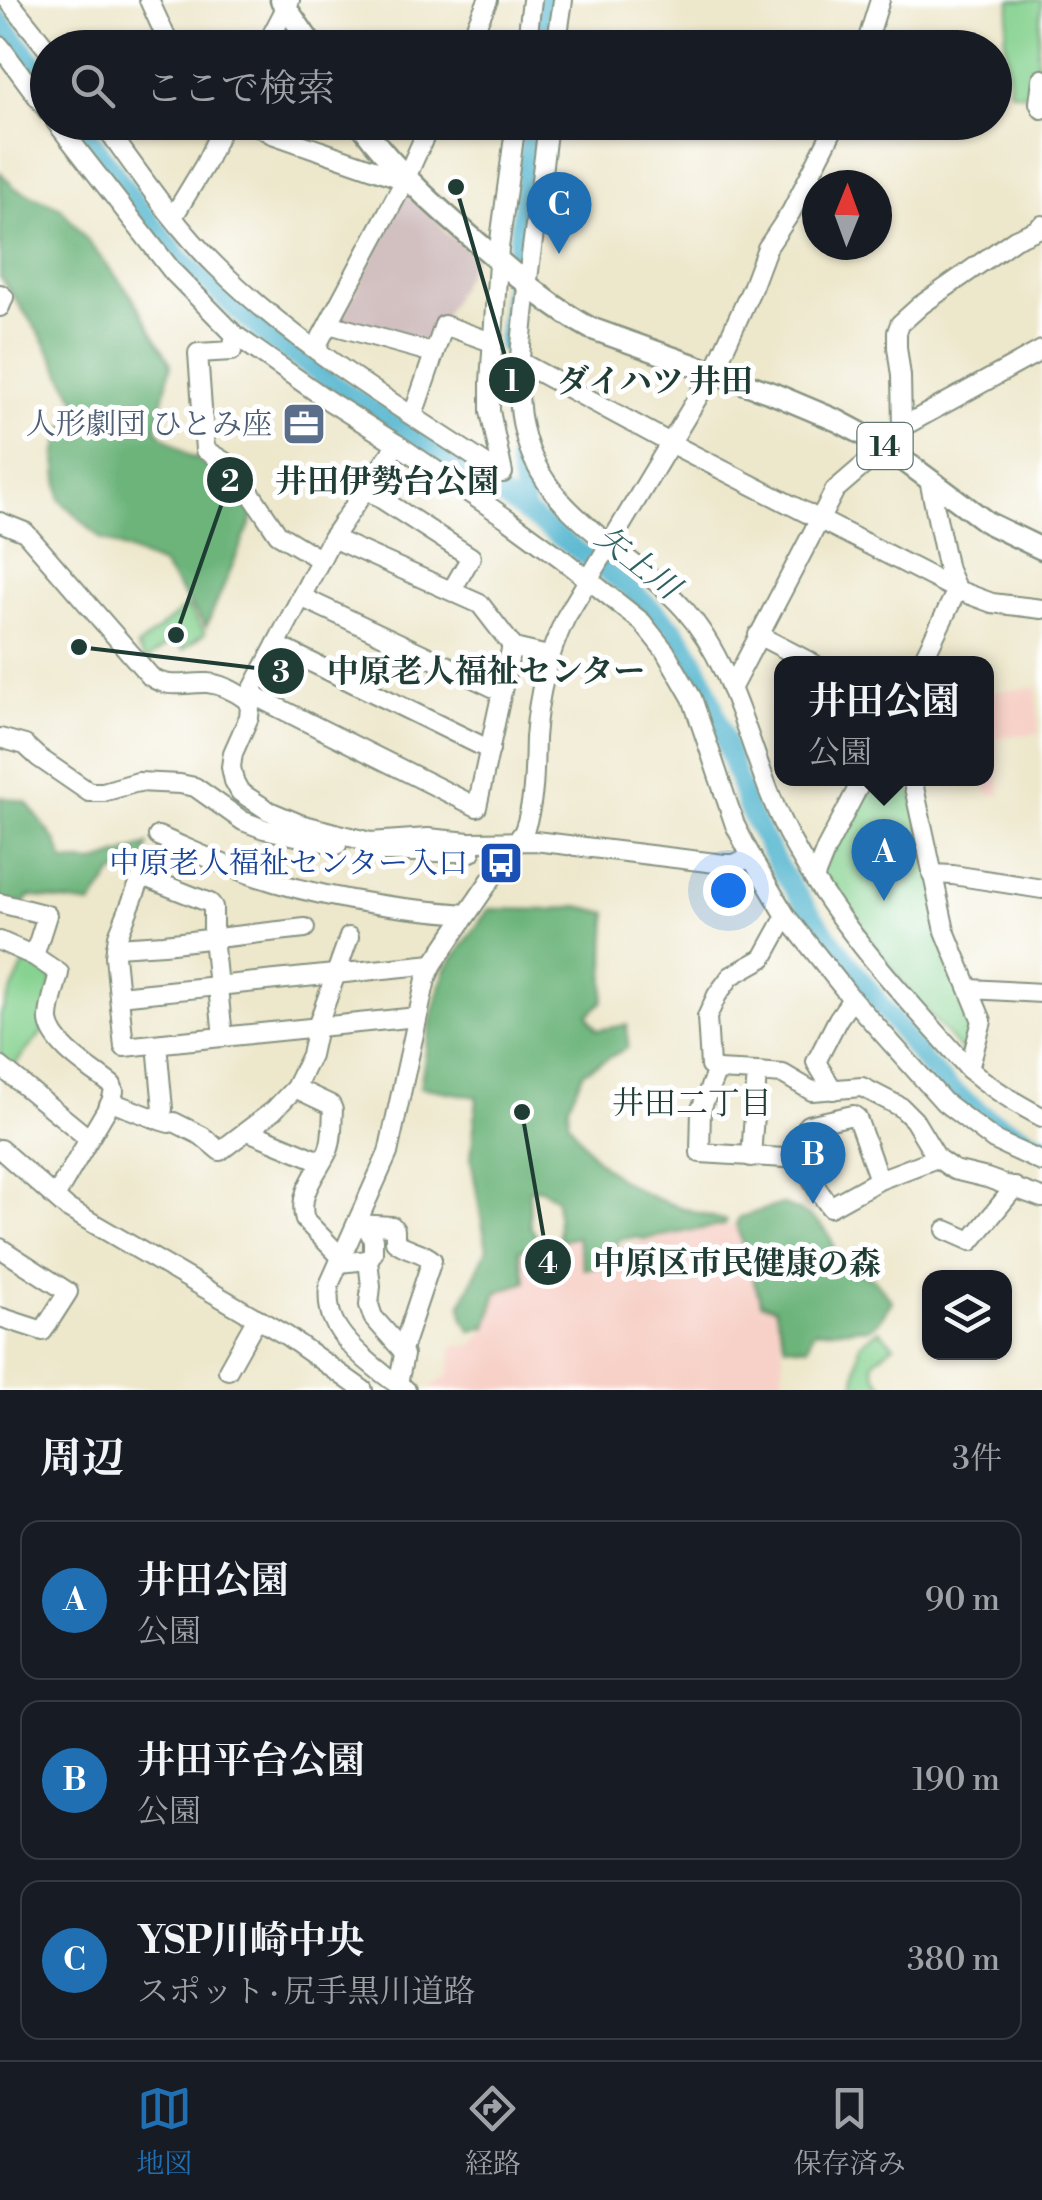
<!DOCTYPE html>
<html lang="ja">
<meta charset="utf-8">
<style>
body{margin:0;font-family:"Libre Bodoni","Noto Serif JP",serif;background:#242831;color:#f1f3f6}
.controls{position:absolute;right:30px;bottom:30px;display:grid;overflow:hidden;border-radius:20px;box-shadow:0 2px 8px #0004}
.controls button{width:90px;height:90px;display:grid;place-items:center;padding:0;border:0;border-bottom:2px solid #363941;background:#171b24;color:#f1f3f6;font:50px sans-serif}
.compass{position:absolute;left:802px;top:170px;width:90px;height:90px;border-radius:50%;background:#171b24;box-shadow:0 2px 8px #0004;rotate:1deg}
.you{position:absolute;left:728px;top:890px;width:35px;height:35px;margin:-25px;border:8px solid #fff;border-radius:50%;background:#1a73e8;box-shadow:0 0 0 15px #1a73e833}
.badge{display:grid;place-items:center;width:65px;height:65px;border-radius:50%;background:#1f6fb2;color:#fff;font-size:32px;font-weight:700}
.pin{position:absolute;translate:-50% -82px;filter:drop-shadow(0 2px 5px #0008)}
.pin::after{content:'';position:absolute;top:52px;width:35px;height:30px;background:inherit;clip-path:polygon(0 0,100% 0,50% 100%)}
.popup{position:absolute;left:774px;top:656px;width:220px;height:130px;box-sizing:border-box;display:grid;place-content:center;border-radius:20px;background:#171b24;filter:drop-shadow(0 2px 8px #0005);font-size:32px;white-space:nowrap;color:#9ea1a6}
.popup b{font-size:38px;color:#f1f3f6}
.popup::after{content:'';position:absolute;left:50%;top:100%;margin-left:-20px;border:20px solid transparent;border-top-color:#171b24}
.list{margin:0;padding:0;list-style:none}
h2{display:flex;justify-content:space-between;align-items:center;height:130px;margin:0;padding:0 40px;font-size:42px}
h2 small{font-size:32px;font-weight:400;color:#9ea1a6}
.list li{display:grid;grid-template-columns:65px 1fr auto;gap:30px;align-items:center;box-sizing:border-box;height:160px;margin:0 20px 20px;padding:0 20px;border:2px solid #363941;border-radius:20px}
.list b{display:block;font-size:38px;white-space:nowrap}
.list p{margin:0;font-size:32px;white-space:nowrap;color:#9ea1a6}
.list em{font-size:32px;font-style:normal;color:#9ea1a6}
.icon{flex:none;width:55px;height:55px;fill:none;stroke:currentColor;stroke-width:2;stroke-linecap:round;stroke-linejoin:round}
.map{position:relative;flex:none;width:1042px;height:1390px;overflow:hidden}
.search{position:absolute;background:#171b24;box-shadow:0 2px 8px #0004;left:30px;right:30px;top:30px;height:110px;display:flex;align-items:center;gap:25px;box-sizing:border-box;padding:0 35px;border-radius:55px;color:#9ea1a6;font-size:38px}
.sheet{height:670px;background:#171b24}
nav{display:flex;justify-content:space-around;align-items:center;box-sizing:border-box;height:140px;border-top:2px solid #363941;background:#171b24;font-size:28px;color:#9ea1a6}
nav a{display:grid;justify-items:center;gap:5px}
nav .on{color:#1f6fb2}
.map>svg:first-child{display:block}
</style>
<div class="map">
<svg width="1042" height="1390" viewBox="0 0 1042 1390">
<rect width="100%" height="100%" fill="#fff"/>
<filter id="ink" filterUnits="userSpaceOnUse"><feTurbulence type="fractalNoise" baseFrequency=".01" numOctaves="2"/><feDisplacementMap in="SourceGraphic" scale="20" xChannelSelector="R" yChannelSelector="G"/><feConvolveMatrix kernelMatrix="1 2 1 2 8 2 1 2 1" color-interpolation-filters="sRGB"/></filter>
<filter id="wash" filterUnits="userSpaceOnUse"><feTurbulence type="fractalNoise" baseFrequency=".0048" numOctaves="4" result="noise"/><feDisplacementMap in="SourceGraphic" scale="40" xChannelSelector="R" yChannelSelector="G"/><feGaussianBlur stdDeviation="2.25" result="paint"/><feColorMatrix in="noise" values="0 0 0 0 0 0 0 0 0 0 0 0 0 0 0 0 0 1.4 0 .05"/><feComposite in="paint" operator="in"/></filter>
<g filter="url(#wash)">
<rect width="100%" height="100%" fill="#ede7cb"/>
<g fill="#f7d1c8">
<path d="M1036,687L1039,733L996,737L1000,794L991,795L986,791L984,779L986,778L987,692Z"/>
<path d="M735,1225L760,1304L774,1309L783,1348V1390H427L449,1375L453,1346L473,1345L485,1331L493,1290L523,1251L576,1239L584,1271L621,1264V1245Z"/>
</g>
<path fill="#d2bfc0" d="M409,188L435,213L446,233L476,255L439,326L432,344L338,323Z"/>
<g fill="#86d290" stroke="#528862" stroke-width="2.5">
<path d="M1011,0H1042L1034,96L1010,91L1005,38Z"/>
<path d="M187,606L205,633L183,650L174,639L146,661L137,647Z"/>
<path d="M866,779H908L977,1020L965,1055L915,998L818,876Z"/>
<path d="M27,958L53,977L45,1029L12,1068L0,1060V1015Z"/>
<path d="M879,1330L894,1345L876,1359L873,1364L876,1376L886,1388L885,1390H854L860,1344Z"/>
</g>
<g fill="#6cb47a" stroke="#467857" stroke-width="2.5">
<path d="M0,172L15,188L61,208L131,295L171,364L156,430L190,457L222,463L255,513L206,627L162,565L101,539L60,500L56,456L61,435L68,419L80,407L41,336L0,277Z"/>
<path d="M0,797L26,802L56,841L64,861L93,863L148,845L139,878L114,872L91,905L30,896L24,904L0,901Z"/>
<path d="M578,906L608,913C603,943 607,971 603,1001L588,1015L597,1030L627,1025L628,1047L584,1072L569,1103L568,1121C576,1132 583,1143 591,1153C625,1194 677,1207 726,1221L725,1225L644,1239L635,1237L617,1240L618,1263L584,1269L577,1237L559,1241L556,1198L539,1188L529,1190L530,1226L536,1235L539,1245L519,1250L526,1282L497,1292L487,1327L471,1331L464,1320L461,1305L487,1249L471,1159L477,1097L420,1087L432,1016L445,970L489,909L549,910Z"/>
<path d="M782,1204C815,1218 832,1223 837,1263L874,1279L892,1301L879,1321L870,1328L813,1331L808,1347L785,1345L775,1308L761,1303L736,1224L740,1217Z"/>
</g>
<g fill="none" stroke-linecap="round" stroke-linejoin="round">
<path stroke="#4fb4ce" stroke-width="4" d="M507,344L502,388L509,431"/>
<g stroke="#4fb4ce" stroke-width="20">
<path d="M0,20L48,81"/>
<path d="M542,48L547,0"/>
<path d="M79,122L129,194L180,258L271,341L526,513L629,588L672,627L686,645L704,679L748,809L780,869L809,911L926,1064L950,1089L989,1119L1042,1145"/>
<path d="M507,344L532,122"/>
<path d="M518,461L526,513"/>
</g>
</g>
</g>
<g filter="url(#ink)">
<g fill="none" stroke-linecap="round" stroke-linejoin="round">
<defs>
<g id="minor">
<path d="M8,0L48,50"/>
<path d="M149,0L171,48"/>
<path d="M0,46L48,111"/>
<path d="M265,48L290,0"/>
<path d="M466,48L488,0"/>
<path d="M526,48L532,0"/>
<path d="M556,48L563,0"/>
<path d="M865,48L880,0"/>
<path d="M1042,79L1039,103L1042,109"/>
<path d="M56,122L173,272L235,335L329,401L397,444L509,520L561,558L642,622L665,651L692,698L735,825L755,864L786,916L852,999L944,1102L994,1140L1042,1162"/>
<path d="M102,122C138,171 173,224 216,266C300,349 402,408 499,473H503L490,411V382L499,248L516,122"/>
<path d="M250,122L272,134L405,180"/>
<path d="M548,122C541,191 529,258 523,326C519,363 515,403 526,439C548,518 633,552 684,609C741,673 751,768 792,842C838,927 906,998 969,1069C992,1089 1015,1103 1042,1117"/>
<path d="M173,217L204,166L225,122"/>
<path d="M0,294L4,297L0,307"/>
<path d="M329,324L433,353"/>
<path d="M235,335L232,351L198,353L205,450L225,462L237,473L278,534L321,560"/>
<path d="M315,349L405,180L431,122"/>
<path d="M520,362L670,443L957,590L992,603L1042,609"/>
<path d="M413,415L444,325L494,343"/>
<path d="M902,427L901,376L897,347V332L900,324L921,305L1015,239L1036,230L1042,225"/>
<path d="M929,480L948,570L957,590"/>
<path d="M366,489L471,557L452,590"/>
<path d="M0,522L25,532L150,676C168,690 186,682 207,683C221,684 236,692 247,700L250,708L249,717L233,753L231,767L234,781L240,792L269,811L300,824L370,842L428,838L469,842L535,841L724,864H734L752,857"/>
<path d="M332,538L480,604L514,648L548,656"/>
<path d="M301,597L501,691"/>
<path d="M758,635L814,664"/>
<path d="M276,645L490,750"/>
<path d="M921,664L957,590"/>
<path d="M731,689L835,490L864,465L888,438L902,427L1042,350"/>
<path d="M251,694L477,807L512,645"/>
<path d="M247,700L332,538L397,444"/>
<path d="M0,738L25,745L38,757L89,792H103L138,782L180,784L195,787L243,821L264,829L337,845"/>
<path d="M912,778L945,931L982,1021L969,1069"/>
<path d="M158,836C189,849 220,864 252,875C320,898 395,909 467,914"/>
<path d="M377,852H471"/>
<path d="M932,874L953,875L1042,889"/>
<path d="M814,879L826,849L863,778"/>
<path d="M0,903L47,915L34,956"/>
<path d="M786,916L763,958L731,976L717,995L707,1017L710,1066L717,1070L701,1109L700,1153L802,1159"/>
<path d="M0,941L34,956L59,973C56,987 48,1007 49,1021C52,1046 93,1070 112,1085L114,1091L111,1102L55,1197"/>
<path d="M116,947L164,944L305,928"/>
<path d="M970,989L1042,993"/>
<path d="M119,996L433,964"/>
<path d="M223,1037L213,937V907L210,903L142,876L118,936L115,956L124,1047L417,1017"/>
<path d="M157,1044L163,1109"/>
<path d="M0,1066L88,1138"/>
<path d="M717,1070L757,1072L751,1157"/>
<path d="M757,1072L783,1074L812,1091L862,1087L901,1107L914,1120L937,1158L954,1170L987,1178L1042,1198"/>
<path d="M295,1088L331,1105L333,1110C332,1123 333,1140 328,1151C317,1174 297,1193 305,1220L341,1257"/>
<path d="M833,1090L816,1062L838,1019L852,999"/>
<path d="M111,1102L162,1121L169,1123L174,1122L202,1136L220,1151L273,1111L295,1088L311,1055L317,1027L349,937"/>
<path d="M248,1131L320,1161"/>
<path d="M0,1149L67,1208L287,1336L363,1390"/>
<path d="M879,1180L857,1118L853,1115L808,1125C795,1160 810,1179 830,1207L879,1180L937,1158"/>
<path d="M357,1224L392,1226L395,1230V1241C407,1251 421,1250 432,1260L402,1350L404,1355L398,1384"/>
<path d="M946,1230L971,1241L1015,1187"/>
<path d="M0,1248L68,1292L43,1331L0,1317"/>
<path d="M368,1260L371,1286L369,1305L373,1317L402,1350"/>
<path d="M339,1263L368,1260L373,1253V1239L365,1224"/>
<path d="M228,1370L257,1318"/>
<path d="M406,1390C382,1374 342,1344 332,1317C328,1306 328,1296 329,1285L388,1153L426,979L433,964L524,831C535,800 534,770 535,738C538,694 547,656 566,617L716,367L752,288L767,248L791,212L837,122"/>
</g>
<g id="major">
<path d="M281,0L314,48"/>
<path d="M359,122C398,175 447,217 497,259C527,285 555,309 590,328L774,394L838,421L883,445L988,523L1042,549"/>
</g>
</defs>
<use href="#minor" stroke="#869280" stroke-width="22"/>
<use href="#major" stroke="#869280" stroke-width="25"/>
<use href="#minor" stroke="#fff" stroke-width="18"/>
<use href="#major" stroke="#fff" stroke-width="20"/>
</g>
</g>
<defs>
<symbol id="office-square" viewBox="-11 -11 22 22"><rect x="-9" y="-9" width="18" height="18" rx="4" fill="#5c6f8a" stroke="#fff"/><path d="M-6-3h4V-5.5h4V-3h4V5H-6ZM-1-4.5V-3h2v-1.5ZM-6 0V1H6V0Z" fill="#fff"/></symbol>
<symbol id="bus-square" viewBox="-11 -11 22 22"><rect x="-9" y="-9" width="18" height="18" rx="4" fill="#1a4fb4" stroke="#fff"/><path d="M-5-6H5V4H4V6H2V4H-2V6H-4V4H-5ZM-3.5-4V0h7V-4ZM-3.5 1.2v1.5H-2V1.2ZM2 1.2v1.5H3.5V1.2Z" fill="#fff"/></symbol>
</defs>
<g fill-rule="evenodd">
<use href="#office-square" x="279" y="399" width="50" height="50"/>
<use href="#bus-square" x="476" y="838" width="50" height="50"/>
</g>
<g text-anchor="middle" stroke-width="10" stroke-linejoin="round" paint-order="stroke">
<rect fill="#fff" stroke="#627771" stroke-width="2.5" x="857.5" y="423" width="55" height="46" rx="8"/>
<g font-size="28" font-weight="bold" fill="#1f3d34">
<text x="885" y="456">14</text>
</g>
<g font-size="30" fill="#4e5e75" stroke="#fff" text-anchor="end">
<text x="272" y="434">人形劇団 ひとみ座</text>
</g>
<g font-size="30" fill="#164399" stroke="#fff" text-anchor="end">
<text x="468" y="873">中原老人福祉センター入口</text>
</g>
<g font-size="32" font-style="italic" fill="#2d6162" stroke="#fff">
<text transform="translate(638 562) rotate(38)" y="11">矢上川</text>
</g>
<g font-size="32" fill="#1f3d34" stroke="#fff">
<text x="692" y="1114">井田二丁目</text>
</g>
</g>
<path fill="none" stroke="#1f3d34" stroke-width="4" d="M456 187L512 380M176 635L230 480M79 647L281 671M522 1112L548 1262"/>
<g fill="#1f3d34" stroke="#fff" stroke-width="4">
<circle cx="456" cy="187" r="10"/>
<circle cx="176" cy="635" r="10"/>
<circle cx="79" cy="647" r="10"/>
<circle cx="522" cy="1112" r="10"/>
<circle cx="512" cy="380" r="25"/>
<circle cx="230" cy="480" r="25"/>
<circle cx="281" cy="671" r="25"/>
<circle cx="548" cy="1262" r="25"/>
</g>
<g font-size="30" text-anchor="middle" font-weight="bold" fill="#fff">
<text x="512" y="391">1</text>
<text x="230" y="491">2</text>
<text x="281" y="682">3</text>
<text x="548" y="1273">4</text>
</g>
<g font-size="32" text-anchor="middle" font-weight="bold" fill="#1f3d34" stroke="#fff" stroke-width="10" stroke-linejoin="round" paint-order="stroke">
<text x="655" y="392">ダイハツ 井田</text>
<text x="387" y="492">井田伊勢台公園</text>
<text x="486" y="682">中原老人福祉センター</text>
<text x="737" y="1274">中原区市民健康の森</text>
</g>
</svg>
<div class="controls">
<button><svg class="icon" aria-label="layers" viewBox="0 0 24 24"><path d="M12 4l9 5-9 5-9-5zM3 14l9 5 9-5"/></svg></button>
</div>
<svg class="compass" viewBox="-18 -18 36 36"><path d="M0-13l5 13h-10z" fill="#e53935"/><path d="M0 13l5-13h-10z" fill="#9ea1a6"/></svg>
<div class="you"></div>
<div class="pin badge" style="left:884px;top:901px">A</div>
<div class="popup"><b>井田公園</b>公園</div>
<div class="pin badge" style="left:813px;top:1204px">B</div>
<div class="pin badge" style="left:559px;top:254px">C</div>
<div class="search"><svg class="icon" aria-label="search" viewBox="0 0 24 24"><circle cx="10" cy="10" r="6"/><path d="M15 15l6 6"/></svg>ここで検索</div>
</div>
<section class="sheet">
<h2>周辺<small>3件</small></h2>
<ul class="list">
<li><span class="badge">A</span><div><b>井田公園</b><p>公園</p></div><em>90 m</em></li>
<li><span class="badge">B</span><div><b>井田平台公園</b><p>公園</p></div><em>190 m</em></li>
<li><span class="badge">C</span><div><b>YSP川崎中央</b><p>スポット · 尻手黒川道路</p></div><em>380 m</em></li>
</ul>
</section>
<nav>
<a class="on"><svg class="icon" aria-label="map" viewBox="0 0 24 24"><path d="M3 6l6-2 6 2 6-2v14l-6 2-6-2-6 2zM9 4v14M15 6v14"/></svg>地図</a>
<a><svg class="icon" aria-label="directions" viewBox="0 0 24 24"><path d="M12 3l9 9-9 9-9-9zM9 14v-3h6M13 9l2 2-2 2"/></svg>経路</a>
<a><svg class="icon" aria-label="saved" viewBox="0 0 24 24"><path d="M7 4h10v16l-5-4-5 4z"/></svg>保存済み</a>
</nav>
